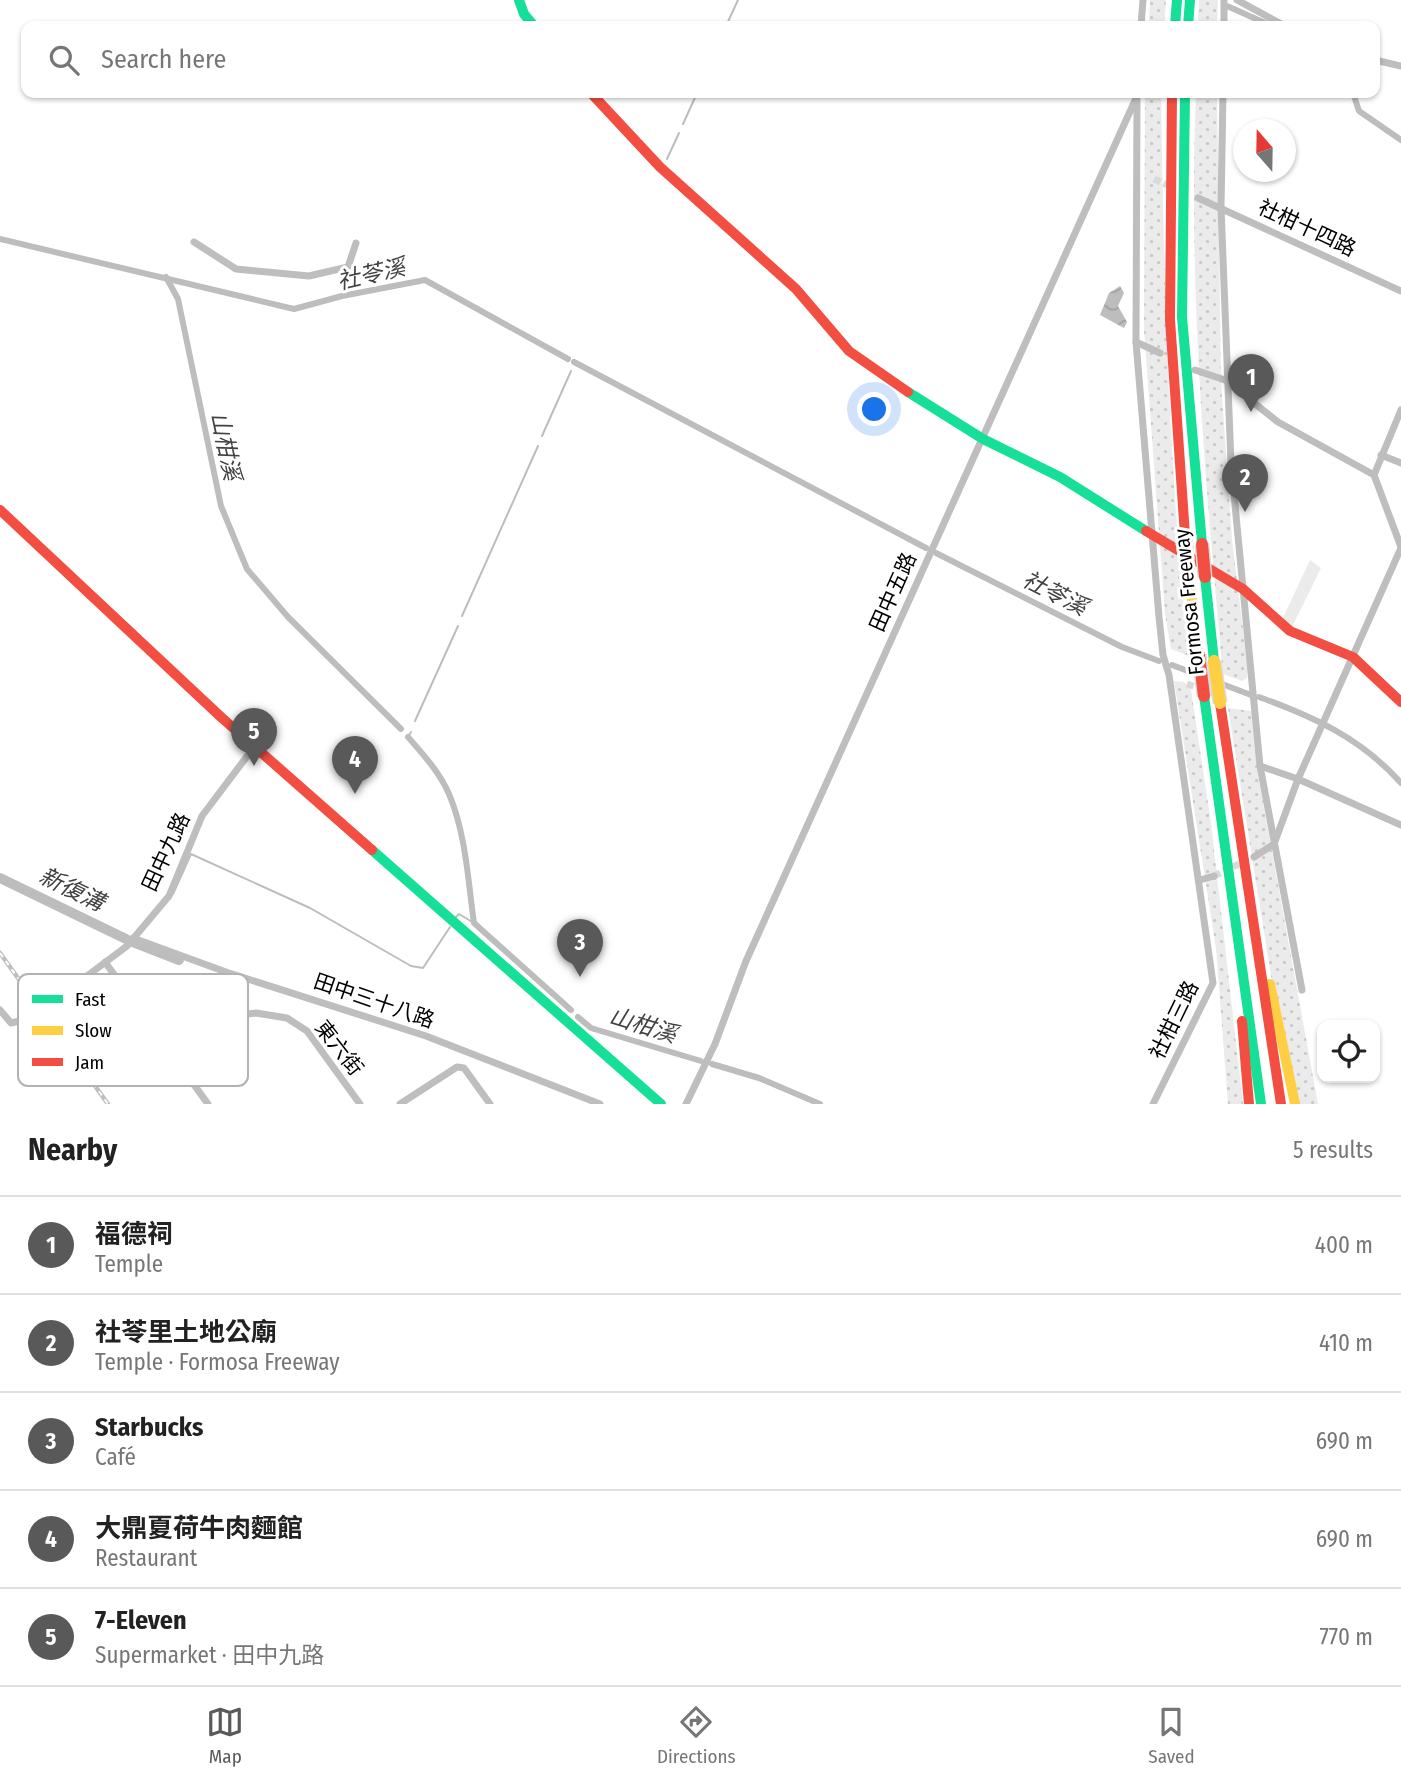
<!DOCTYPE html>
<meta charset="utf-8">
<style>
body{margin:0;font-family:"Fira Sans Condensed","Noto Sans TC",sans-serif;background:#f6f6f6;color:#222}
.controls{position:absolute;right:21px;bottom:21px;display:grid;overflow:hidden;border-radius:14px;box-shadow:0 2px 5px #0004}
.controls button{width:63px;height:63px;display:grid;place-items:center;padding:0;border:0;border-bottom:2px solid #e0e0e0;background:#fff;color:#222;font:35px sans-serif}
.compass{position:absolute;left:1233px;top:119px;width:63px;height:63px;border-radius:50%;background:#fff;box-shadow:0 2px 5px #0004;rotate:340deg}
.you{position:absolute;left:875px;top:410px;width:24px;height:24px;margin:-18px;border:5px solid #fff;border-radius:50%;background:#1a73e8;box-shadow:0 0 0 10px #1a73e833}
.badge{display:grid;place-items:center;width:46px;height:46px;border-radius:50%;background:#595959;color:#fff;font-size:23px;font-weight:700}
.pin{position:absolute;translate:-50% -58px;filter:drop-shadow(0 2px 4px #0008)}
.pin::after{content:'';position:absolute;top:37px;width:24px;height:21px;background:inherit;clip-path:polygon(0 0,100% 0,50% 100%)}
.list{margin:0;padding:0;list-style:none}
h2{display:flex;justify-content:space-between;align-items:center;height:91px;margin:0;padding:0 28px;font-size:30px}
h2 small{font-size:23px;font-weight:400;color:#767676}
.list li{display:grid;grid-template-columns:46px 1fr auto;gap:21px;align-items:center;box-sizing:border-box;height:98px;padding:0 28px;border-top:2px solid #e0e0e0}
.list b{display:block;font-size:26px;white-space:nowrap}
.list p{margin:0;font-size:23px;white-space:nowrap;color:#767676}
.list em{font-size:23px;font-style:normal;color:#767676}
.icon{flex:none;width:38px;height:38px;fill:none;stroke:currentColor;stroke-width:2;stroke-linecap:round;stroke-linejoin:round}
.map{position:relative;flex:none;width:1401px;height:1104px;overflow:hidden}
.search{position:absolute;background:#fff;box-shadow:0 2px 5px #0004;left:21px;right:21px;top:21px;height:77px;display:flex;align-items:center;gap:18px;box-sizing:border-box;padding:0 24px;border-radius:14px;color:#767676;font-size:26px}
.sheet{height:581px;background:#fff}
nav{display:flex;justify-content:space-around;align-items:center;box-sizing:border-box;height:98px;border-top:2px solid #e0e0e0;background:#fff;font-size:19px;color:#767676}
nav a{display:grid;justify-items:center;gap:4px}
nav .on{color:#595959}
.map>svg:first-child{display:block}
</style>
<div class="map">
<svg width="1401" height="1104" viewBox="0 0 1401 1104">
<defs>
<pattern id="grass-dots" width="8" height="8" patternUnits="userSpaceOnUse" patternTransform="scale(1.75)"><rect width="8" height="8" fill="#ebebeb"/><path d="M2 2h.1M6 6h.1" fill="none" stroke="#c8c8c8" stroke-width="1.8" stroke-linecap="round"/></pattern>
<pattern id="water-waves" width="16" height="10" patternUnits="userSpaceOnUse" patternTransform="scale(1.75)"><rect width="16" height="10" fill="#bdbdbd"/><path d="M0 5q4-4 8 0t8 0" fill="none" stroke="#a1a1a1"/></pattern>
</defs>
<rect width="100%" height="100%" fill="#fff"/>
<g fill="url(#grass-dots)">
<path d="M1150,0H1166L1164,26H1149Z"/>
<path d="M1199,0H1218L1217,26H1198Z"/>
<path d="M1145,93H1161C1164,281 1168,468 1189,656L1171,649L1165,614L1144,330Z"/>
<path d="M1196,93H1217L1221,381L1232,539L1248,670L1247,678L1242,681L1223,674C1205,480 1188,287 1196,93Z"/>
<path d="M1174,681L1184,682L1191,690L1211,823L1243,1104H1228L1216,948Z"/>
<path d="M1228,708L1251,711L1257,769L1318,1104H1296L1278,1019Z"/>
</g>
<path fill="#ebebeb" d="M1310,560L1321,568L1290,631L1280,624Z"/>
<path fill="url(#water-waves)" d="M1120,286L1124,293L1118,306L1127,322L1124,328L1100,315L1109,293Z"/>
<g fill="none" stroke-linecap="round" stroke-linejoin="round">
<g stroke="#bdbdbd" stroke-width="2">
<path d="M726,26L738,0"/>
<path d="M683,124L697,93"/>
<path d="M667,159L679,133"/>
<path d="M575,363V362"/>
<path d="M542,436L571,371"/>
<path d="M462,616L538,446"/>
<path d="M415,721L458,626"/>
<path d="M408,737L411,732"/>
<path d="M173,894L191,854L310,908L411,966L423,968L450,927"/>
<path d="M456,917L459,914L474,923"/>
</g>
<g stroke="#bdbdbd" stroke-width="6">
<path d="M1227,6L1272,26"/>
<path d="M1353,93L1359,111L1401,140"/>
<path d="M0,239L294,309L342,296L425,280L568,359"/>
<path d="M166,277L178,299L221,506L247,569L288,617L401,729"/>
<path d="M574,362L926,548"/>
<path d="M936,553L1122,647L1159,661"/>
<path d="M1172,665L1251,695"/>
<path d="M1259,697C1314,717 1361,738 1401,783"/>
<path d="M408,737C423,754 440,773 449,794C466,834 468,881 474,923L571,1010"/>
<path d="M578,1017L591,1028L701,1061"/>
<path d="M712,1064L759,1078L820,1104"/>
</g>
<g stroke="#bdbdbd" stroke-width="10">
<path d="M0,878L126,939"/>
<path d="M133,942L179,960"/>
</g>
<g stroke="#d9d9d9" stroke-width="7" stroke-dasharray="7 3.5" stroke-linecap="butt">
<path d="M1154,179L1172,187"/>
<path d="M1187,684L1226,697"/>
<path d="M1214,876L1245,861"/>
<path d="M27,1019L55,1000"/>
</g>
<g stroke="#bebebe" stroke-width="7">
<path d="M1237,0L1285,26"/>
<path d="M1141,26L1143,0"/>
<path d="M1224,26V0"/>
<path d="M1375,60L1401,66"/>
<path d="M1223,93L1221,207L1231,463L1260,766L1302,990"/>
<path d="M1137,100L1136,342L1159,617L1163,655L1169,675L1213,983L1153,1104"/>
<path d="M1198,198L1401,291"/>
<path d="M194,242L236,269L309,276L348,267L356,243"/>
<path d="M1136,342L1160,353"/>
<path d="M1195,370L1225,380L1278,422L1374,475"/>
<path d="M1401,410L1374,475L1401,547"/>
<path d="M1381,455L1401,463"/>
<path d="M1260,766L1298,779L1401,825"/>
<path d="M1254,857L1274,844L1298,779L1401,548"/>
<path d="M1200,880L1214,876"/>
<path d="M133,938L226,972L426,1036L600,1104"/>
<path d="M105,962L208,1104"/>
<path d="M55,1000L127,946L169,896L202,816L254,747"/>
<path d="M0,1010L11,1023L27,1019"/>
<path d="M176,1060L234,1016L256,1013L287,1018L307,1031L360,1104"/>
<path d="M400,1104L457,1067L464,1068L490,1104"/>
<path d="M686,1104L715,1044L746,961L1137,96"/>
</g>
<g stroke="#16e098" stroke-width="10">
<path d="M519,0L524,14L534,26"/>
<path d="M1175,26L1177,0"/>
<path d="M1188,26L1190,0"/>
<path d="M1185,93L1182,317L1202,544"/>
<path d="M908,392L983,439L1060,477L1146,531"/>
<path d="M1205,577L1214,661"/>
<path d="M1204,696L1261,1104"/>
<path d="M372,850L661,1104"/>
</g>
<g stroke="#ffcf43" stroke-width="10">
<path d="M1188,568L1199,655"/>
<path d="M1270,984L1295,1104"/>
</g>
<g stroke="#f24e42" stroke-width="10">
<path d="M591,93L660,167L796,289L849,351L908,392"/>
<path d="M1172,93L1170,320L1185,535"/>
<path d="M0,510L222,718L372,850"/>
<path d="M1146,531L1243,589L1290,631L1353,657L1401,702"/>
<path d="M1220,703L1281,1104"/>
<path d="M1242,1021L1249,1104"/>
</g>
<defs>
<path id="rail" d="M0,953L108,1104"/>
</defs>
<use href="#rail" stroke="#bebebe" stroke-width="4.5"/>
<use href="#rail" stroke="#fff" stroke-width="2" stroke-dasharray="5" stroke-linecap="butt"/>
<defs>
<g id="slow-bridge">
<path d="M1185,535L1188,568"/>
<path d="M1214,661L1220,703"/>
</g>
<g id="jam-bridge">
<path d="M1202,544L1205,577"/>
<path d="M1199,655L1204,696"/>
</g>
</defs>
<use href="#slow-bridge" stroke="#dbdbdb" stroke-width="15" stroke-linecap="butt"/>
<use href="#jam-bridge" stroke="#dbdbdb" stroke-width="15" stroke-linecap="butt"/>
<use href="#slow-bridge" stroke="#ffcf43" stroke-width="12"/>
<use href="#jam-bridge" stroke="#f24e42" stroke-width="12"/>
</g>
<g text-anchor="middle" stroke-width="6" stroke-linejoin="round" paint-order="stroke">
<g font-size="21" fill="#000" stroke="#fff">
<text transform="translate(1307 228) rotate(25)" y="7">社柑十四路</text>
<text transform="translate(893 592) rotate(-66)" y="7">田中五路</text>
<text transform="translate(1189 602) rotate(-96)" y="7">Formosa Freeway</text>
<text transform="translate(166 852) rotate(-65)" y="7">田中九路</text>
<text transform="translate(374 1001) rotate(19)" y="7">田中三十八路</text>
<text transform="translate(1174 1020) rotate(-64)" y="7">社柑三路</text>
<text transform="translate(339 1048) rotate(52)" y="7">東六街</text>
</g>
<g font-size="23" font-style="italic" fill="#424242" stroke="#fff">
<text transform="translate(371 274) rotate(-13)" y="8">社苓溪</text>
<text transform="translate(226 446) rotate(78)" y="8">山柑溪</text>
<text transform="translate(1055 593) rotate(27)" y="8">社苓溪</text>
<text transform="translate(72 889) rotate(26)" y="8">新復溝</text>
<text transform="translate(643 1025) rotate(17)" y="8">山柑溪</text>
</g>
</g>
<rect x="18" y="974" width="230" height="112" rx="10" fill="#fff" stroke="#b2b2b2" stroke-width="2"/>
<rect x="32" y="995" width="31" height="8" fill="#16e098"/>
<rect x="32" y="1026" width="31" height="9" fill="#ffcf43"/>
<rect x="32" y="1058" width="31" height="8" fill="#f24e42"/>
<g font-size="19" fill="#000">
<text x="75" y="1006">Fast</text>
<text x="75" y="1037">Slow</text>
<text x="75" y="1069">Jam</text>
</g>
</svg>
<div class="controls">
<button><svg class="icon" aria-label="locate" viewBox="0 0 24 24"><circle cx="12" cy="12" r="6"/><path d="M12 2v4M12 18v4M2 12h4M18 12h4"/></svg></button>
</div>
<svg class="compass" viewBox="-18 -18 36 36"><path d="M0-13l5 13h-10z" fill="#e53935"/><path d="M0 13l5-13h-10z" fill="#767676"/></svg>
<div class="you"></div>
<div class="pin badge" style="left:1251px;top:412px">1</div>
<div class="pin badge" style="left:1245px;top:512px">2</div>
<div class="pin badge" style="left:580px;top:977px">3</div>
<div class="pin badge" style="left:355px;top:794px">4</div>
<div class="pin badge" style="left:254px;top:766px">5</div>
<div class="search"><svg class="icon" aria-label="search" viewBox="0 0 24 24"><circle cx="10" cy="10" r="6"/><path d="M15 15l6 6"/></svg>Search here</div>
</div>
<section class="sheet">
<h2>Nearby<small>5 results</small></h2>
<ul class="list">
<li><span class="badge">1</span><div><b>福德祠</b><p>Temple</p></div><em>400 m</em></li>
<li><span class="badge">2</span><div><b>社苓里土地公廟</b><p>Temple · Formosa Freeway</p></div><em>410 m</em></li>
<li><span class="badge">3</span><div><b>Starbucks</b><p>Café</p></div><em>690 m</em></li>
<li><span class="badge">4</span><div><b>大鼎夏荷牛肉麵館</b><p>Restaurant</p></div><em>690 m</em></li>
<li><span class="badge">5</span><div><b>7-Eleven</b><p>Supermarket · 田中九路</p></div><em>770 m</em></li>
</ul>
</section>
<nav>
<a class="on"><svg class="icon" aria-label="map" viewBox="0 0 24 24"><path d="M3 6l6-2 6 2 6-2v14l-6 2-6-2-6 2zM9 4v14M15 6v14"/></svg>Map</a>
<a><svg class="icon" aria-label="directions" viewBox="0 0 24 24"><path d="M12 3l9 9-9 9-9-9zM9 14v-3h6M13 9l2 2-2 2"/></svg>Directions</a>
<a><svg class="icon" aria-label="saved" viewBox="0 0 24 24"><path d="M7 4h10v16l-5-4-5 4z"/></svg>Saved</a>
</nav>
